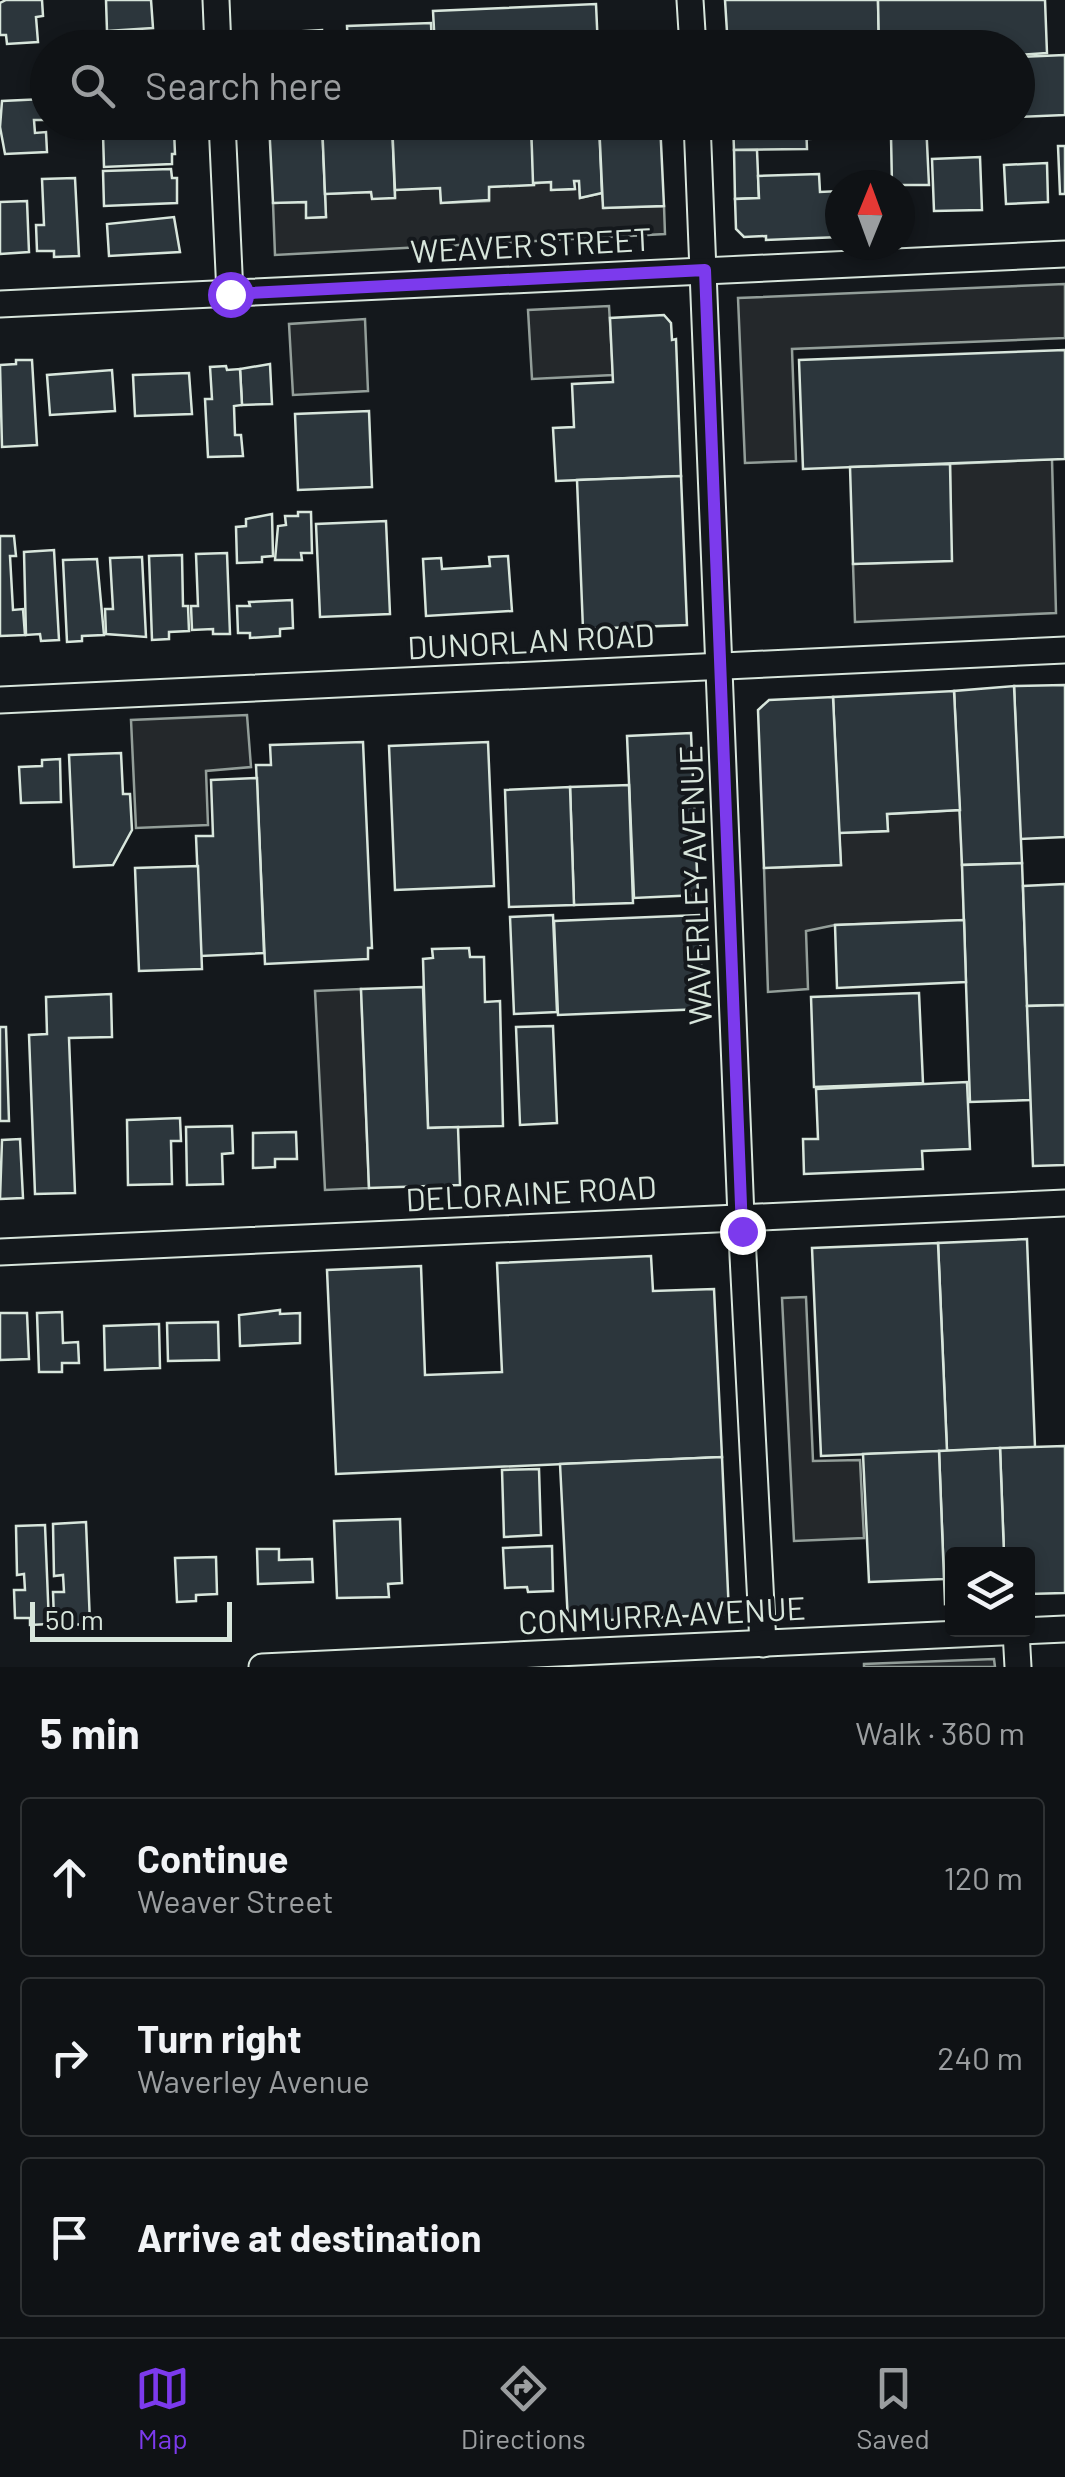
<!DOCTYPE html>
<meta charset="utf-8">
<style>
body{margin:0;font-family:Barlow,sans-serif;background:#1d2022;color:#f1f3f6}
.controls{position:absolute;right:30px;bottom:30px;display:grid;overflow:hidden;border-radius:10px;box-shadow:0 5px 15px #0003}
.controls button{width:90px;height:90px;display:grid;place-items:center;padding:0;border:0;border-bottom:2px solid #2f3234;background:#0f1215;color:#f1f3f6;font:50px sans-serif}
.compass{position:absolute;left:825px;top:170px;width:90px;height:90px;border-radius:50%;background:#0f1215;box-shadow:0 5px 15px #0003;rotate:1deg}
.scale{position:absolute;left:30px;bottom:25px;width:202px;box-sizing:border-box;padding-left:10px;border:5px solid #d8e6dc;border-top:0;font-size:28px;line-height:35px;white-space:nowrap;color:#d8e6dc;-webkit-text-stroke:8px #14181c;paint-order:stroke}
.stop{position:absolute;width:30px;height:30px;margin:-22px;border:8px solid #7c3aed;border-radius:50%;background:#fff}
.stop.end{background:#7c3aed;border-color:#fff;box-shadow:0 2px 10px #0008}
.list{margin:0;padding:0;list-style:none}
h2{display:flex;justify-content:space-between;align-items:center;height:130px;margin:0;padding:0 40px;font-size:42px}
h2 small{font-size:32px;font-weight:400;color:#9b9ea0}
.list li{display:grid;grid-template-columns:65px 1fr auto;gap:30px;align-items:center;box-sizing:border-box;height:160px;margin:0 20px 20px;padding:0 20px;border:2px solid #2f3234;border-radius:10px}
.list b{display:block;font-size:38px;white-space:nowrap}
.list p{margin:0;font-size:32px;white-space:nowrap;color:#9b9ea0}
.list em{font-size:32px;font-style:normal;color:#9b9ea0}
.icon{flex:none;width:55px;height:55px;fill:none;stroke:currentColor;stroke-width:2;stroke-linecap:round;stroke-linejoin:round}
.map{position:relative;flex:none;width:1065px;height:1667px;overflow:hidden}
.search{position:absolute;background:#0f1215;box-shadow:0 5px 15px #0003;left:30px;right:30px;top:30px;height:110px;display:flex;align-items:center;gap:25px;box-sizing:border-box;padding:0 35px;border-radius:55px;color:#9b9ea0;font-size:38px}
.sheet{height:670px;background:#0f1215}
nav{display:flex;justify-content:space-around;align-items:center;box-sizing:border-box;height:140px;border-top:2px solid #2f3234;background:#0f1215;font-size:28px;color:#9b9ea0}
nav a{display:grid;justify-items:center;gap:5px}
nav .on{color:#7c3aed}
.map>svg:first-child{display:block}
</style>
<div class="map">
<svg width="1065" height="1667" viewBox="0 0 1065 1667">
<rect width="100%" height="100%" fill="#14181c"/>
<g fill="#24282b" stroke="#939e99" stroke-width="2.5">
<path d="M574,181H579L580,198L602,193L604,208L664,206L665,234L275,255L273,203L306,202L307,218L326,217L325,194L371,192L395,197V190L440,188L441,203L489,201V187L551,182L552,190L574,189Z"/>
<path d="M1065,284V338L792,349L796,461L745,463L738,298Z"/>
<path d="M609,306L613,375L532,379L528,310Z"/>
<path d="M365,319L368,391L293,395L289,324Z"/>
<path d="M1052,459L1056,613L855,622L853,564L951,560L950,464Z"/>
<path d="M247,715L251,767L206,771L208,825L136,828L131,720Z"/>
<path d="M960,810L964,920L835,925L806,931L808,989L768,992L764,868L841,865L839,833L888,831L887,814Z"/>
<path d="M361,989L369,1188L325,1190L315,991Z"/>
<path d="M806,1297L813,1461L860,1460L864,1538L794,1541L782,1298Z"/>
<path d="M994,1659L995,1667H864V1664Z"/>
</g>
<g fill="#2c363c" stroke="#d8e6dc" stroke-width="2.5">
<path d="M6,0H42L43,16L36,17L38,42L7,44L6,35H0V3Z"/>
<path d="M106,0H151L153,28L107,31Z"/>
<path d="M725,0H878L879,48H728Z"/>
<path d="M878,0H1045L1047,53L1018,55V48H879Z"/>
<path d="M596,4L598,48H435L433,11Z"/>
<path d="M431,23L432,48H348L347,26Z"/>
<path d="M322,30V48H289V32Z"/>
<path d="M1065,55V115L1018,117V57Z"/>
<path d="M44,99L46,120H34L35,133L46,132L47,152L5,154L0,127L2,101Z"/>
<path d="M269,122H322L326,217L306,218V202L273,203Z"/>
<path d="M322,122H392L395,198L372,199L371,192L325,194Z"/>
<path d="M392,122H531L534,185L489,187V200L441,203L440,188L395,190Z"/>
<path d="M531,122H599L602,193L580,198L579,181H574L575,189L551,190V182L533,183Z"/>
<path d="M599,122H660L664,206L603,208Z"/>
<path d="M733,122H806L807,149L734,150Z"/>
<path d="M806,122H926L929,185H892L891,136L807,139Z"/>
<path d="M174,130L175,154H172V164L104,167L103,134Z"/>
<path d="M1058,146H1065V194H1060Z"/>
<path d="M734,150H757L759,198L735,199Z"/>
<path d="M980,157L982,210L934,211L932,159Z"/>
<path d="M1047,163L1048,202L1006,204L1004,165Z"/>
<path d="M171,169L172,178H177V203L104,206L103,171Z"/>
<path d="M819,174L820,192L840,191V237L766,240V236L744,237L736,229L735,199L759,198L758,176Z"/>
<path d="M75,178L79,256L54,257V251H37L36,225H44L42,179Z"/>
<path d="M27,201L29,252L0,254V202Z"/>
<path d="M174,217L180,252L109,256L107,224Z"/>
<path d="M664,315L671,323L672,340L676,339L681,476L556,481L553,428L574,427L572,384L613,382L610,318Z"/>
<path d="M1065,350V459L803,469L799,360Z"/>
<path d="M16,360H32L37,445L2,447L0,365L16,364Z"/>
<path d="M270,364L272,404L242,405L240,369Z"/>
<path d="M226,366L227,370L240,369L242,405L234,406L235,435H241L243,456L208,457L205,399H212L210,367Z"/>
<path d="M112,370L115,411L50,415L47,375Z"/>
<path d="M189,373L192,414L135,416L133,375Z"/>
<path d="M369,411L372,487L298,490L295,414Z"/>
<path d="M950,464L952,561L853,564L850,467Z"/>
<path d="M681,476L687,625L583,629L577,480Z"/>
<path d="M298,512H311L312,553H301L302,560H275L278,526L286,525L285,516H298Z"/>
<path d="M272,514L273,556L262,557V562L237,563L236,527L246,526V519Z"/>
<path d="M386,521L390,614L320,617L316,524Z"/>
<path d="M0,536H14L16,556H10L13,610L23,609L25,635L0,636Z"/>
<path d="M54,550L59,640L41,641L40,634L26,635L24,552Z"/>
<path d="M227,553L230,634H213V629L192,630L191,606H198L196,554Z"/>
<path d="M182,555L183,606H188L189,631L169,632V639L152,640L149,556Z"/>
<path d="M508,556L512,611L426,616L423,559L441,558L442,569L490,566L489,557Z"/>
<path d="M142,557L146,637L106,634L105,609H113L110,558Z"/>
<path d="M97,559L104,635L82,636V641L67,642L63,560Z"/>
<path d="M292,600L293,628L280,629V636L250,638V633H238L237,606H250L249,602Z"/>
<path d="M1065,685V837L1020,839L1014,686Z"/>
<path d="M1014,686L1022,863L962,865L954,691Z"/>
<path d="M954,691L960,810L887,814L888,831L839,833L833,697Z"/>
<path d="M833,697L841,865L764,868L758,710L769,700Z"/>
<path d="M691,733L698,895L634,898L627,736Z"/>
<path d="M363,742L372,948H368V959L265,964L256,765H271L270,745Z"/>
<path d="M488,742L494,886L395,890L389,746Z"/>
<path d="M121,753L123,794H130L132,830L113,865L74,867L69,755Z"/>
<path d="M60,759L61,802L21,803L19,767L42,766V760Z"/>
<path d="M257,778L264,953L201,956L196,836H213L211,780Z"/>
<path d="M629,785L633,903L574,905L570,787Z"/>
<path d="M570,787L574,905L509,907L505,790Z"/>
<path d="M1022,863L1031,1100L970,1102L962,865Z"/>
<path d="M198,866L202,969L139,971L135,868Z"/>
<path d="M1065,884V1005L1027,1006L1023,886Z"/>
<path d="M553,915L557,1012L514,1014L510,917Z"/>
<path d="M699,915L703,1009L558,1015L554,921Z"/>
<path d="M964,920L966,982L837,988L835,925Z"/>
<path d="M469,948L470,957H484L485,1002L500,1001L503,1126L428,1128L423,959L433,958L432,949Z"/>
<path d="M423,987L428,1128L458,1127L460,1185L369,1188L361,989Z"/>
<path d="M919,993L923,1083L814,1087L811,997Z"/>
<path d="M111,994L112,1037L69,1038L75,1193L35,1194L29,1035L47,1034L46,997Z"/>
<path d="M1065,1005V1165L1033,1166L1027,1006Z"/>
<path d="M553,1026L557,1123L520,1125L516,1027Z"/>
<path d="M0,1027H6L9,1121H0Z"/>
<path d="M967,1082L970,1149L922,1151L923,1169L804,1174L803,1139H818L816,1089Z"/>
<path d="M180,1118L181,1141H171L172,1184L128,1185L127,1120Z"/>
<path d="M232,1126L233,1153L222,1154L223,1184L187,1185L186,1127Z"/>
<path d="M296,1132L297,1159H275V1167L253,1168V1133Z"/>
<path d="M20,1139L23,1198L0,1199L2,1140Z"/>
<path d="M1027,1239L1035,1447L947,1451L938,1243Z"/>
<path d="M938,1243L947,1451L821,1456L812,1248Z"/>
<path d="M651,1256L653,1291L714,1289L722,1457L336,1474L327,1270L421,1266L425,1375L502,1372L497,1263Z"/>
<path d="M280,1310V1314L300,1313V1343L240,1346L239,1315Z"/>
<path d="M62,1312L63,1343L78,1342L79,1363H62V1372H39L37,1313Z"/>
<path d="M0,1313H27L29,1359L0,1360Z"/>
<path d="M218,1322L219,1360L168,1361L167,1323Z"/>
<path d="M159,1324L160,1368L105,1370L104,1326Z"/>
<path d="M1065,1446V1593L1028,1594V1554H1004L1000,1448Z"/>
<path d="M1000,1448L1004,1554H952V1603L945,1604L939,1451Z"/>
<path d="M939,1451L944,1579L869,1582L863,1454Z"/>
<path d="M722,1457L729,1614L568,1622L560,1464Z"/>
<path d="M539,1469L541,1535L504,1537L502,1470Z"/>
<path d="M400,1519L402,1583L388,1584L389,1597L337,1598L334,1521Z"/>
<path d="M86,1522L90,1624L65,1625V1618L54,1619L53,1592H64L63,1575L54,1576L53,1524Z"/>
<path d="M45,1525L49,1624L30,1625V1618H15L14,1590H25L24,1574L17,1575L16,1526Z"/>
<path d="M552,1546L553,1591L528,1592L527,1587L505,1588L503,1548Z"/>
<path d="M257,1549H279V1560L312,1559L313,1582L258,1584Z"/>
<path d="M216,1557L217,1594L196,1595V1601L177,1602L175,1558Z"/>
</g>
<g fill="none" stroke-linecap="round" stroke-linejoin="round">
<defs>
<g id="street">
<path d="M216,0L218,48"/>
<path d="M690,0L693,48"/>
<path d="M222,122L230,294"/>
<path d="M697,122L741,1217L763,1644"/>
<path d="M0,304L1065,254"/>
<path d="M0,700L1065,650"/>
<path d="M0,1252L1065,1203"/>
<path d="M1016,1631L1018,1667"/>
<path d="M262,1667L1065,1629"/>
</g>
</defs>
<use href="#street" stroke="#d8e6dc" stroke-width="29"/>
<use href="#street" stroke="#14181c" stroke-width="25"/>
</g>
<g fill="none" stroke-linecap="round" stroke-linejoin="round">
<path stroke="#7c3aed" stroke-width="12" d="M230,294L705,270L742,1231"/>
</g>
<g text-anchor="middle" stroke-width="8" stroke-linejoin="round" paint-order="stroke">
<g font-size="32" fill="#d8e6dc" stroke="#14181c">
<text transform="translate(531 246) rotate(-3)" y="11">WEAVER STREET</text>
<text transform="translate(531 642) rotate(-3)" y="11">DUNORLAN ROAD</text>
<text transform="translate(696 885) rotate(-92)" y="11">WAVERLEY AVENUE</text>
<text transform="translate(531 1194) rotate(-3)" y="11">DELORAINE ROAD</text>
<text transform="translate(662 1616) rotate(-3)" y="11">CONMURRA AVENUE</text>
</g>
</g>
</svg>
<div class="controls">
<button><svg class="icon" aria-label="layers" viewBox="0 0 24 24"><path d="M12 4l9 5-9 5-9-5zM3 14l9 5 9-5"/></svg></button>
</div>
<svg class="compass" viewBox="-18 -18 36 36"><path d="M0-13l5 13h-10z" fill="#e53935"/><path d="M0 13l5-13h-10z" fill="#9b9ea0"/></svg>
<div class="scale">50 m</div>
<div class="stop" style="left:230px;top:294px"></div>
<div class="stop end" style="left:742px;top:1231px"></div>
<div class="search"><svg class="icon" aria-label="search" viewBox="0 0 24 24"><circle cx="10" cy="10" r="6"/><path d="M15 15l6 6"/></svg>Search here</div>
</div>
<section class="sheet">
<h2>5 min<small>Walk · 360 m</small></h2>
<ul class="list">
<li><svg class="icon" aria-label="ahead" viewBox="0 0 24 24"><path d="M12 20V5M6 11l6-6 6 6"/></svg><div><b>Continue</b><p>Weaver Street</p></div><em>120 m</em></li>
<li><svg class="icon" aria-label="right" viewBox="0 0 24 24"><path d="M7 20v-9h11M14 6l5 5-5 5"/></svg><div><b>Turn right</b><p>Waverley Avenue</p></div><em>240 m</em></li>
<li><svg class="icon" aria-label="arrive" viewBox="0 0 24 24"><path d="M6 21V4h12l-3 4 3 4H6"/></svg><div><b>Arrive at destination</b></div></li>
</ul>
</section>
<nav>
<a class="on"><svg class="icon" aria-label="map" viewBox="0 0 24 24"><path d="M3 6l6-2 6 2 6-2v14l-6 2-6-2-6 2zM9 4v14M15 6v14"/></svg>Map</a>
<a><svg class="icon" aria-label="directions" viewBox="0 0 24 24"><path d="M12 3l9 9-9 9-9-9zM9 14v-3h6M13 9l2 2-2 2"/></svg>Directions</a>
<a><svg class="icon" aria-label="saved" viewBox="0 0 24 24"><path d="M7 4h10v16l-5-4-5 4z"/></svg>Saved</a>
</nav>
